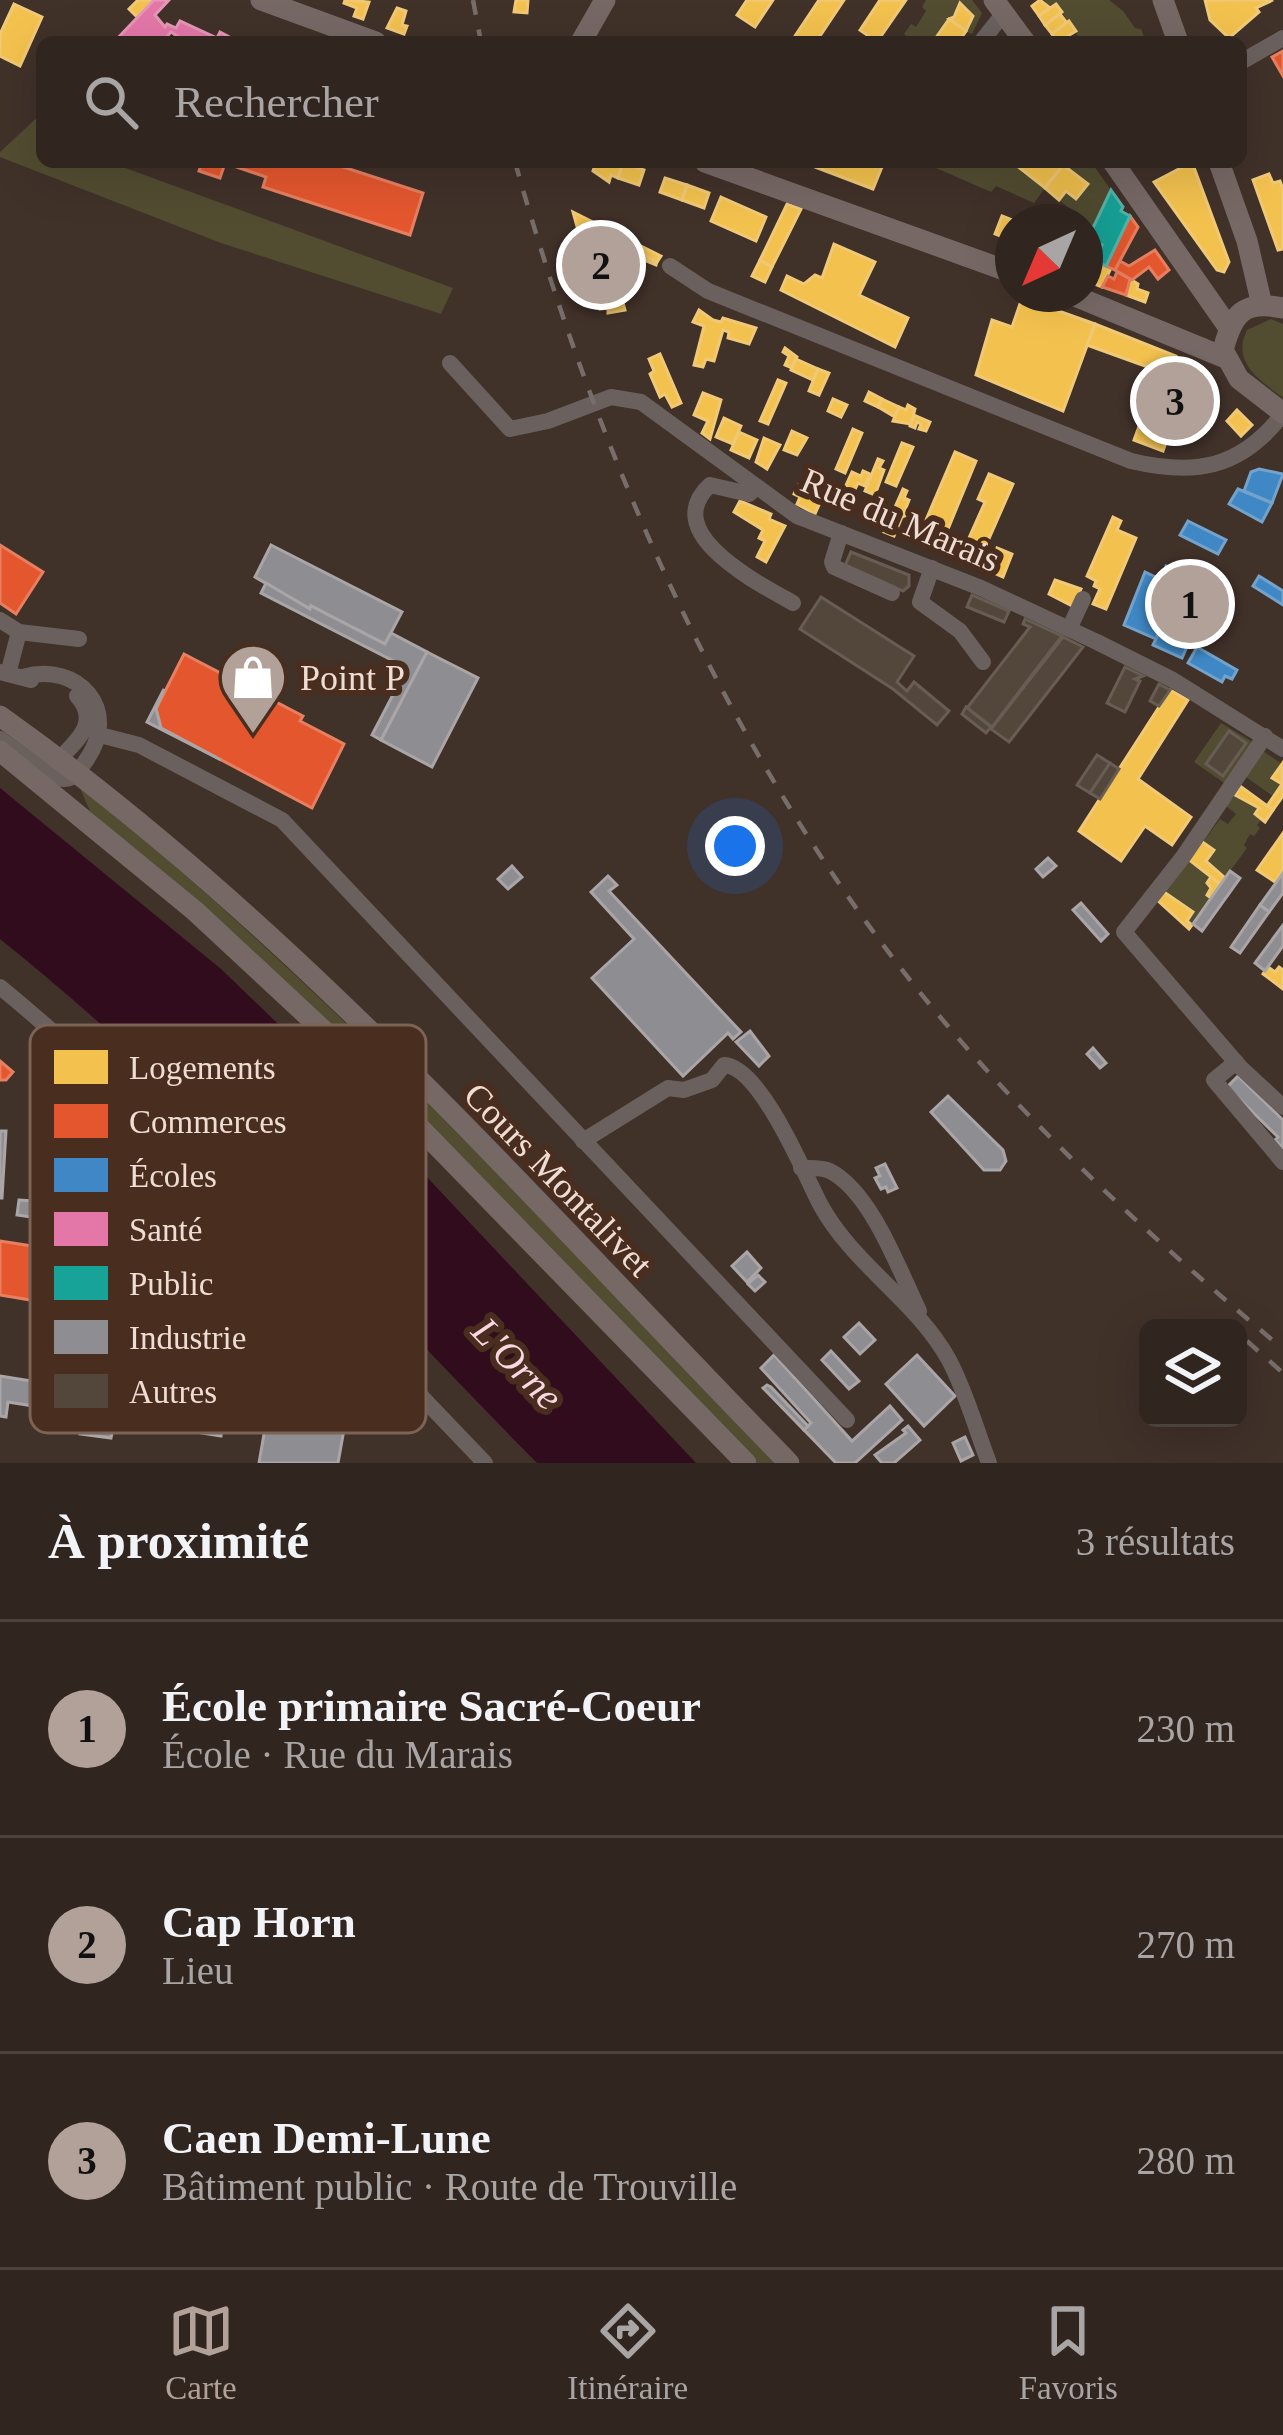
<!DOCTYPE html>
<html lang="fr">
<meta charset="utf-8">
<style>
body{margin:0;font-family:Georgia,serif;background:#382d28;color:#f1f3f6}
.controls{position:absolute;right:36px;bottom:36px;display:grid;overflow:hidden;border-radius:18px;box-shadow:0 12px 48px #0002}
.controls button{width:108px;height:108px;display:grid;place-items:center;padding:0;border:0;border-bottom:3px solid #4b423d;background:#30251f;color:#f1f3f6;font:60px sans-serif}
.compass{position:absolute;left:995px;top:204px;width:108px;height:108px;border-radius:50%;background:#30251f;box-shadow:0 12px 48px #0002;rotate:224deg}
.you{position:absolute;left:735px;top:846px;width:42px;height:42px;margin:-30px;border:9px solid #fff;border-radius:50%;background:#1a73e8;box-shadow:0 0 0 18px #1a73e833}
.badge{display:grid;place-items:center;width:78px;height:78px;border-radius:50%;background:#b2a198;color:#111;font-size:39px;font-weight:700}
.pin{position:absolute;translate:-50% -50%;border:6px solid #fff;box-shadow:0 3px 12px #0006}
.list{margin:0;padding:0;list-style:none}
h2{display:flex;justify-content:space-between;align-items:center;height:156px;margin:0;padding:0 48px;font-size:51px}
h2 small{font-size:39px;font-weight:400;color:#a8a5a4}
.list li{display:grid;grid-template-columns:78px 1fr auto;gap:36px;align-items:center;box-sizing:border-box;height:216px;padding:0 48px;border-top:3px solid #4b423d}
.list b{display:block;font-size:45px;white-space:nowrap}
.list p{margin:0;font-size:39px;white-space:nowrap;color:#a8a5a4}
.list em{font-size:39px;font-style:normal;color:#a8a5a4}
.icon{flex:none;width:66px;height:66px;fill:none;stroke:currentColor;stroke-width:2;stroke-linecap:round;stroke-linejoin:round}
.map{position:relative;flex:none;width:1283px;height:1463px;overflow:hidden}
.search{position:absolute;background:#30251f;box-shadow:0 12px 48px #0002;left:36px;right:36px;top:36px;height:132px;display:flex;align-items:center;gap:30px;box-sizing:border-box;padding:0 42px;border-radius:18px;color:#a8a5a4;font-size:45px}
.sheet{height:804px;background:#30251f}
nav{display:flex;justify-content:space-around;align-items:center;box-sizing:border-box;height:168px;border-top:3px solid #4b423d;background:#30251f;font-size:33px;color:#a8a5a4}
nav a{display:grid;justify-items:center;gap:6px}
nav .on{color:#b2a198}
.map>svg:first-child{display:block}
</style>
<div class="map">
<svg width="1283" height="1463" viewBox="0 0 1283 1463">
<rect width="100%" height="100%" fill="#403129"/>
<g fill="#524d31" fill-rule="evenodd">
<path d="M926,0H972L982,13L972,34L966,31L971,26L968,9L961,4L936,39L940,42H905L908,37L904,34L911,24L916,27L926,11L922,7Z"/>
<path d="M1044,0H1109L1123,11L1135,28L1141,29L1146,42H1082L1056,4L1050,8Z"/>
<path d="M42,113V162H109L453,288L441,314L221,243L0,157V152Z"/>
<path d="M942,162H1012L1045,188L1034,203L996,186L991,192L936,168Z"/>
<path d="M1065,162H1091L1111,190L1093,228L1059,200L1066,191L1076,198L1088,184L1063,165Z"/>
<path d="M1271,319L1283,324V398C1260,380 1231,363 1247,330Z"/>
<path d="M1221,723L1251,741L1252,748L1227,785L1194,762ZM1229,731L1246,743L1223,776L1206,763Z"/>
<path d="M1263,751L1282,764L1273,777L1282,784L1274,797L1246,777Z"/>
<path d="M79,786C332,990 551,1231 778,1463H757L354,1050L203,909L90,811Z"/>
<path d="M1235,795L1259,808L1255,814L1261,820L1257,825L1260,828L1254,836L1250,834L1244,845L1247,848L1225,878L1206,861L1214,850L1203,842L1220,819L1228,824L1236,814L1226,806Z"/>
<path d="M1188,859L1211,877L1207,882L1211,898L1192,925L1187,921L1192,912L1164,892Z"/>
</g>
<path fill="#310c1c" d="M0,788L221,969L328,1072L696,1463H537C361,1285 196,1095 0,939Z"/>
<g fill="#f2c14e" stroke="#f1c976" stroke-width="3">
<path d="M138,0H154L137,17L129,9Z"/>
<path d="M345,0L369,2L363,19L354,16L357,8L344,3Z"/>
<path d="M516,0H528L527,13L514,12Z"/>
<path d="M747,0H773L755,27L737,15Z"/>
<path d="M819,0H844L816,42H791Z"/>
<path d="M880,0H906L877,42L860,30Z"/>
<path d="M1040,0L1050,8L1039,16L1032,6Z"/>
<path d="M1205,0H1273L1256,8L1259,12L1229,38L1210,20Z"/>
<path d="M960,3L973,16L966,31L949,19L954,17Z"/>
<path d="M14,4L42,17L20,66L0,56V34Z"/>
<path d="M1056,4L1062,12L1045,25L1039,16Z"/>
<path d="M397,8L406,11L402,25L407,26L404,34L387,28Z"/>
<path d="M1060,14L1067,23L1052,34L1045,25Z"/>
<path d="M949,19L966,31L959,42L935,39Z"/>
<path d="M1069,21L1076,31L1058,42L1052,34Z"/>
<path d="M596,162H621L623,163L618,178L611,175L609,182L593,171Z"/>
<path d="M802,162H884L873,189Z"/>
<path d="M1021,162H1065L1045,188L1017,166Z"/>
<path d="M1192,162L1229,262L1224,272L1217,270L1154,182Z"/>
<path d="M623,163L644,170L639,185L618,178Z"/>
<path d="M1063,165L1088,184L1076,199L1066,191L1059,200L1045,188Z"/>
<path d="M1269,174L1273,183L1280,181L1283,189V249L1278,250L1253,180Z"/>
<path d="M665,178L687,185L682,200L660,192Z"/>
<path d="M687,185L709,193L704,208L682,200Z"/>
<path d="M721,197L766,217L756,241L711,221Z"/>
<path d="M787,204L801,209L772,267L760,260Z"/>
<path d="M573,212L661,256L657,262L644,255L609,250L625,310L608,313V308L600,309Z"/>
<path d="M1002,216L1017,222H1013V241L995,234Z"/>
<path d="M1087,238L1102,245L1085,280V243Z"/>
<path d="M834,244L875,262L859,295L908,318L895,347L781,290L787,276L804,284L815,275L822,278Z"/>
<path d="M609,250L644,255L657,262L656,265L642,259L610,254Z"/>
<path d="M760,260L772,267L765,282L752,276Z"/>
<path d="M1094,260L1111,268L1102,287L1085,280Z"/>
<path d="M1130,279L1138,284L1137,289L1148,293L1145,302L1126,295Z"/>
<path d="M1022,298L1095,324L1063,411L976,375L992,320L1012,327Z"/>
<path d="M699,310L713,320L721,322L723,318L756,328L749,344L728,338L729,332L723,330L714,361L706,359L703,367L694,365L704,326L693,322Z"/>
<path d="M1095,324L1176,356L1171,368L1184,373L1189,401L1180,403L1163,451L1134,440L1159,371L1087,345Z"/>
<path d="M785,348L797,357L792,368L785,365L789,356L783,352Z"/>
<path d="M660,354L681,403L672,407L665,394L660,397L650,374L654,371L649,359Z"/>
<path d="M796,359L818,369L813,380L791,370Z"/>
<path d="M818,369L829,373L819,395L809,391Z"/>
<path d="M778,380L786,383L768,424L760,421Z"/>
<path d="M869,392L882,399L878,407L865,401Z"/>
<path d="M703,393L721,400L710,439L702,433L708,421L694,415Z"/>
<path d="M833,399L847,405L841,417L828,411Z"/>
<path d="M882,399L899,407L895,417L878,407Z"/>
<path d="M908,405L915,409L911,424L893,421L899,407L906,410Z"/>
<path d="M1237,410L1252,425L1241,436L1227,421Z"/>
<path d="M914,415L930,422L926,431L919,429L921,424L917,422L915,428L910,426Z"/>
<path d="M724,418L741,426L733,444L716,437Z"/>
<path d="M853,429L862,433L845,473L836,469Z"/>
<path d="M792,431L807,438L797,455L784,450Z"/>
<path d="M739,432L757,440L749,458L731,450Z"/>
<path d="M764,438L780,445L767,469L756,462Z"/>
<path d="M902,443L913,447L896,486L886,482Z"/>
<path d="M955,452L976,461L939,551L917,541Z"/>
<path d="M878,459L883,461L879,468L884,470L875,495L865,491Z"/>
<path d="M863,471L870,474L865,486L858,483L847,507L838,503L852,472L861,476Z"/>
<path d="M989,474L1013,484L977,566L960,558L985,502L978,499Z"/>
<path d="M819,479L829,482L815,514L797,504L800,497L794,494L798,485L813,492Z"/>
<path d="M903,489L907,491L904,498L909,500L904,513L907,515L902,517L894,536L884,532Z"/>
<path d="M740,501L771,514L769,519L785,526L766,562L757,557L765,541L759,538L763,530L734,512Z"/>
<path d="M1113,517L1121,521L1117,530L1136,538L1106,609L1093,604L1100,589L1094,586L1096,581L1087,576Z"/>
<path d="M997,548L1012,554L1003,577L987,570Z"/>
<path d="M1055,580L1081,589L1074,607L1049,594Z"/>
<path d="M1170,690L1188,700L1138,779L1191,817L1172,845L1145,826L1121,861L1079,831Z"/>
<path d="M1282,764L1283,796L1273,810L1267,806L1282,784L1272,778Z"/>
<path d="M1240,786L1273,810L1265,822L1255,814L1259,808L1235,795Z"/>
<path d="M1283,833V871L1275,882L1257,870Z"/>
<path d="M1201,841L1214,850L1206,861L1225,878L1220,884L1188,859Z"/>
<path d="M1211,877L1220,884L1211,898L1207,895L1211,888L1207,883Z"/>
<path d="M1164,892L1193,912L1187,921L1192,925L1189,929L1157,900Z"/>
<path d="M1268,967L1275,972L1279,967L1283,970V989L1263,974Z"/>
</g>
<g fill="#e4572e" stroke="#e77f60" stroke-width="3">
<path d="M1283,51V76L1272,57Z"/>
<path d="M202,162H328L423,193L410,235L263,187L266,177L225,163L220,178L199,171Z"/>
<path d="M1130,216L1138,227L1115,270L1106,266Z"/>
<path d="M1155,250L1169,270L1158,279L1149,267L1132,280L1115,270L1120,261L1129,266Z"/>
<path d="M1117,272L1130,279L1126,295L1102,287L1108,276L1114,279Z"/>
<path d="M0,545L43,572L16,614L0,603Z"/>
<path d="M184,654L303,716L300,721L344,744L312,808L161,728L156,709Z"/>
<path d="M0,1061L13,1072L6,1080H0Z"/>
<path d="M0,1241L45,1248L36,1301L0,1295Z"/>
</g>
<g fill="#3f88c5" stroke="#74a2ca" stroke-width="3">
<path d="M1259,469L1283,474L1272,503L1244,491L1251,472Z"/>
<path d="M1238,489L1272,503L1262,522L1229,504Z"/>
<path d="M1188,521L1226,540L1218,554L1180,535Z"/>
<path d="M1166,566L1180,569L1177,580L1190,584L1185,607L1168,603L1156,639L1124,625L1145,572L1162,580Z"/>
<path d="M1259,576L1283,591V605L1253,586Z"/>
<path d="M1162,626L1191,638L1182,658L1153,645Z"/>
<path d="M1197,647L1237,670L1232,679L1225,676L1222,682L1188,663Z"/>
</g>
<path fill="#e377a8" stroke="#e796b5" stroke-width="3" d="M154,0H169L155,15L165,27L167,24L176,28L180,21L217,38L220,32L235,40L186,42L171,32L162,42H114Z"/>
<path fill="#17a398" stroke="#58b4aa" stroke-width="3" d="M1111,190L1123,207L1121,211L1130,216L1106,266L1094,260L1102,245L1085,237V222H1073L1077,215L1093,228Z"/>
<g fill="#8d8d92" stroke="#aaa5a6" stroke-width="3">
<path d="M271,545L402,612L385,644L311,606L310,609L255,577Z"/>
<path d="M266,583L310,609L311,606L385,644L391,633L427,652L381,740L372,735L407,668L261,593Z"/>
<path d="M427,652L478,678L432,767L381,740Z"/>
<path d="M164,689L156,709L161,728L221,760L147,722Z"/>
<path d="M1048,858L1056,866L1043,877L1036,869Z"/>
<path d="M512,866L522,877L508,889L498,879Z"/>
<path d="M1230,871L1240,878L1202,931L1193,924Z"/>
<path d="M1283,873V893L1269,912L1260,905Z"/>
<path d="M608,876L617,885L609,891L741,1032L733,1039L728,1033L683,1076L592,978L634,939L591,892Z"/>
<path d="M1081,903L1108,934L1101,941L1073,910Z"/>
<path d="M1260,905L1269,912L1240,953L1231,947Z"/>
<path d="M1283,925V946L1265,971L1255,963Z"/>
<path d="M750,1031L769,1056L759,1066L736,1042Z"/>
<path d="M1093,1048L1106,1063L1100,1068L1087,1054Z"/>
<path d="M1238,1076L1283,1120V1148L1275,1140L1278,1137L1227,1087Z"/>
<path d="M948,1096L1003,1150L1006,1161L1000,1170H984L931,1112Z"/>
<path d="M0,1131H6L2,1198H0Z"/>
<path d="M885,1164L897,1188L888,1192L886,1187L881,1189L875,1178L880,1176L876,1168Z"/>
<path d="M19,1200L48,1202L46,1219L17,1215Z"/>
<path d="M747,1252L761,1268L747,1282L732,1266Z"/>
<path d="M758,1275L765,1282L755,1291L748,1284Z"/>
<path d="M859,1323L875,1340L860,1354L844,1337Z"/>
<path d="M831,1351L859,1381L849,1389L822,1360Z"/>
<path d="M774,1355L852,1441L890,1406L902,1420L855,1463H836L804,1430L811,1423L761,1368Z"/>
<path d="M917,1355L955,1396L924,1426L886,1384Z"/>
<path d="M0,1376L225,1412L221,1436L115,1419L111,1438L80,1434L82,1420L76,1419L77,1413L8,1402L6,1417L0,1416Z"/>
<path d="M767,1385L771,1387L808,1426L804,1430L763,1388Z"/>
<path d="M268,1411L345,1424L338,1463H259Z"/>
<path d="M908,1426L920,1440L894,1463H882L875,1455L906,1433L903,1430Z"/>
<path d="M965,1437L973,1455L961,1461L953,1443Z"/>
</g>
<g fill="#53473b" stroke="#685d54" stroke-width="3">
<path d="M851,552L909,575V586L903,591L844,568Z"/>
<path d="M972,595L1009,611L1004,622L967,607Z"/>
<path d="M821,597L914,656L897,682L907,691L914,682L949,711L937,725L893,689L800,629Z"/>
<path d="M1025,619L1062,636L992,727L967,708L1030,627L1023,624Z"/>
<path d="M1063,637L1083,647L1009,742L991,729Z"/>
<path d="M1125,667L1143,676L1135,679L1140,681L1125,712L1107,703Z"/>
<path d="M1159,684L1170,690L1159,706L1150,701Z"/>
<path d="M966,707L991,727L986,733L962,714Z"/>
<path d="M1229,731L1246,743L1223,776L1206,764Z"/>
<path d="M1097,755L1110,763L1090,793L1077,785Z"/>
<path d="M1110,763L1119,769L1100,799L1090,793Z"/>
</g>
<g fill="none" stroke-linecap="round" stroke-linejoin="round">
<g stroke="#6a615f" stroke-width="16">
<path d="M981,42L1004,13"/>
<path d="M1241,62L1283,38"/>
<path d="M670,266L708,291L1131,461C1195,476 1240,469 1283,414"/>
<path d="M450,363L510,429L548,421L611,397L641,402L797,516L981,588L1097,642L1173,680L1283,749"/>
<path d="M755,488L749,494L710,485C658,533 758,583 793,603"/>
<path d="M841,533L832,562L834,567L892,593"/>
<path d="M932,568L920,602L960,631L983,662"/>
<path d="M0,620L19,632L8,674"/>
<path d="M1069,629L1083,599"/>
<path d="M19,632L79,639"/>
<path d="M0,672L31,680"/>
<path d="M100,735L139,745L282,820L847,1420"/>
<path d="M1265,736L1183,857L1124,932L1240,1067L1283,1107"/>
<path d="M0,739L55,778C72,782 76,775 85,762C123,710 78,661 23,677"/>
<path d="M59,759C78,740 100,721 77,696"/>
<path d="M0,987C175,1131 328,1300 485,1463"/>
<path d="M1236,1062L1214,1080L1283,1162"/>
<path d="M583,1141L668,1088L684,1090L712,1080L724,1065C760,1066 804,1173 820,1204C853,1265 916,1300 949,1360C966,1392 976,1429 989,1463"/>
<path d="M801,1168C811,1168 821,1167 830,1171C872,1193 899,1270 919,1311"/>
</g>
<g stroke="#766865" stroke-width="21">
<path d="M261,0L376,42"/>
<path d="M994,0L1025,42"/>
<path d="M1163,0L1178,42"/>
<path d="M581,42L605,0"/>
<path d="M705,162L1013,273"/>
<path d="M1113,162L1229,328"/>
<path d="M1219,162L1247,241L1262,305"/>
<path d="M1070,294L1228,359"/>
<path d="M1283,308C1243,300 1233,313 1223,350L1239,379L1283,413"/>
<path d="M0,716C296,926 536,1204 789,1463"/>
<path d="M0,751L195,911L338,1044L746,1463"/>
</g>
<g stroke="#776e6b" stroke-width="4.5" stroke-dasharray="15 15" stroke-linecap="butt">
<path d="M473,0L481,42"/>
<path d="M515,162C600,463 731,763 931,1006C1036,1133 1157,1243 1283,1349"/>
<path d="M1247,1341L1283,1373"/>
</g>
</g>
<defs>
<symbol id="shop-pin" viewBox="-11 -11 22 30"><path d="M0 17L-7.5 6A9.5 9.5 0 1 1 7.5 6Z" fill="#b2a198" stroke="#492e20"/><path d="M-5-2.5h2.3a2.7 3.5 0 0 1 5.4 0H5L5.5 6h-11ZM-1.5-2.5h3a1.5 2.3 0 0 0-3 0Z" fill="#fff"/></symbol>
</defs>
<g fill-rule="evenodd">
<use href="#shop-pin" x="215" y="639" width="76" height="104"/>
</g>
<g text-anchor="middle" stroke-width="12" stroke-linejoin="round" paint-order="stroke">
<g font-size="36" fill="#efddd4" stroke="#492e20">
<text transform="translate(901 519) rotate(23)" y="13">Rue du Marais</text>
<text transform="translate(559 1179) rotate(46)" y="13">Cours Montalivet</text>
</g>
<g font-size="36" fill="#efddd4" stroke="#492e20" text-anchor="start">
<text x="300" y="690">Point P</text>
</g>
<g font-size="39" font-style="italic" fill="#fad8e3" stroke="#492e20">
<text transform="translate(518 1363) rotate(46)" y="14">L'Orne</text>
</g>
</g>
<rect x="30" y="1025" width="396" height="408" rx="18" fill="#492e20" stroke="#7b6356" stroke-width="3"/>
<rect x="54" y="1050" width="54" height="34" fill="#f2c14e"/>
<rect x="54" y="1104" width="54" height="34" fill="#e4572e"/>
<rect x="54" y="1158" width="54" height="34" fill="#3f88c5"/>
<rect x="54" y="1212" width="54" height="34" fill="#e377a8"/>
<rect x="54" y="1266" width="54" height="34" fill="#17a398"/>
<rect x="54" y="1320" width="54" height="34" fill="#8d8d92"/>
<rect x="54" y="1374" width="54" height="34" fill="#53473b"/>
<g font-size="33" fill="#efddd4">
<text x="129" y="1079">Logements</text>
<text x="129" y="1133">Commerces</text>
<text x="129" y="1187">Écoles</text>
<text x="129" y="1241">Santé</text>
<text x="129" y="1295">Public</text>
<text x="129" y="1349">Industrie</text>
<text x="129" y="1403">Autres</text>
</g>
</svg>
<div class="controls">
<button><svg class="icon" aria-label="layers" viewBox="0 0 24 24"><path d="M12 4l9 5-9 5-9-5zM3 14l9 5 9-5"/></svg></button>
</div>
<svg class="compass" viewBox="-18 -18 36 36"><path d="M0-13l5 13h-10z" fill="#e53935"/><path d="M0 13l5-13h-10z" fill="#a8a5a4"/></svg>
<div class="you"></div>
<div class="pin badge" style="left:1190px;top:604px">1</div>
<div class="pin badge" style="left:601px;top:265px">2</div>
<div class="pin badge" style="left:1175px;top:401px">3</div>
<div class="search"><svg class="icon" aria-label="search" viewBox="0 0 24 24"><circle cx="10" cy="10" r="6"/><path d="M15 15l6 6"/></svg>Rechercher</div>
</div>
<section class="sheet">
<h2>À proximité<small>3 résultats</small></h2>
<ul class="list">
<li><span class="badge">1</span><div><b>École primaire Sacré-Coeur</b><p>École · Rue du Marais</p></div><em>230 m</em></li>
<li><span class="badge">2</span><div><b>Cap Horn</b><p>Lieu</p></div><em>270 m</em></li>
<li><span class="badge">3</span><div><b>Caen Demi-Lune</b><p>Bâtiment public · Route de Trouville</p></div><em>280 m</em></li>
</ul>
</section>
<nav>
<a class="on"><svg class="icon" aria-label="map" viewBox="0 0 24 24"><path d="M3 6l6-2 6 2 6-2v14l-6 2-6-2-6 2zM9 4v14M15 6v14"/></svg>Carte</a>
<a><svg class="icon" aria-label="directions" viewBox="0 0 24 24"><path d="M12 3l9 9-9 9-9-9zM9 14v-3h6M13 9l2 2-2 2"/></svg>Itinéraire</a>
<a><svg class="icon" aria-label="saved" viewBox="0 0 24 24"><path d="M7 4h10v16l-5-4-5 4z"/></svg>Favoris</a>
</nav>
